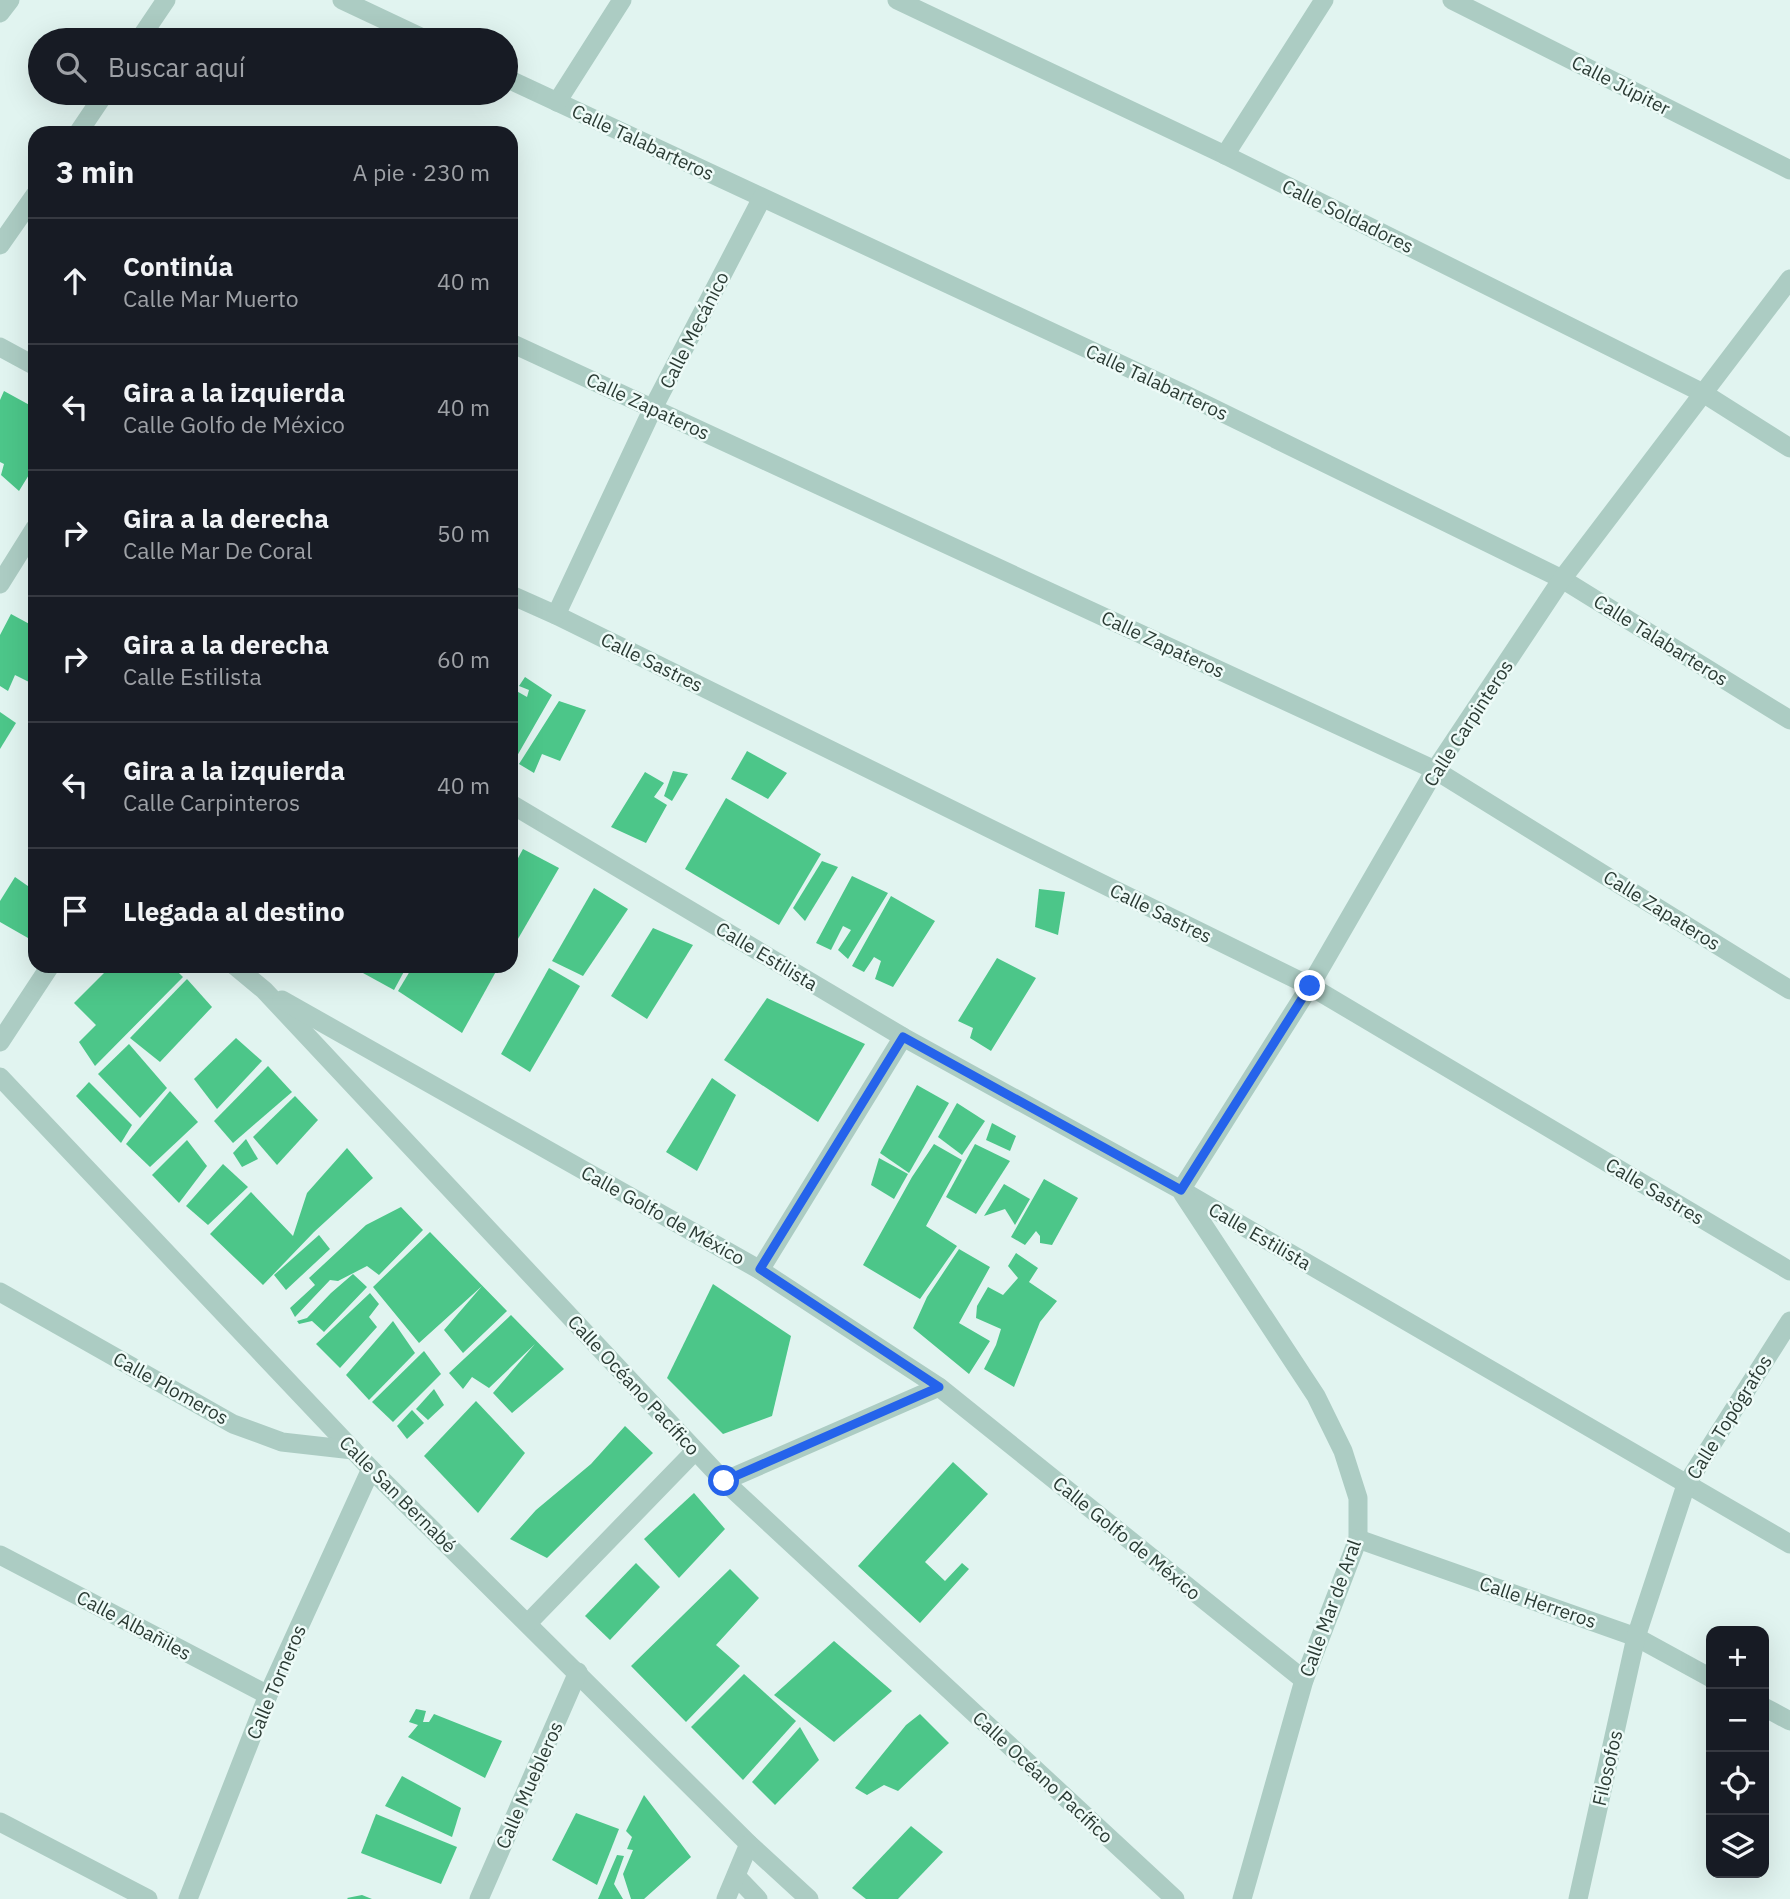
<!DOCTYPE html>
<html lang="es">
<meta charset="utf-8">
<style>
body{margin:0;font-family:"IBM Plex Sans",sans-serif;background:#20242c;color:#f1f3f6}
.controls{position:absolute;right:21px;bottom:21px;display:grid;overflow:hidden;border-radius:14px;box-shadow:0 7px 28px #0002}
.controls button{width:63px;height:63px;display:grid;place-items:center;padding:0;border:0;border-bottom:2px solid #363941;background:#171b24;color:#f1f3f6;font:35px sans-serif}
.stop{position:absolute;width:21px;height:21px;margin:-16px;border:5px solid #2563eb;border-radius:50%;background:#fff}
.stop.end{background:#2563eb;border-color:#fff;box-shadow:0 2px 7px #0008}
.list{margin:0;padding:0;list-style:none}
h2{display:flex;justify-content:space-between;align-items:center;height:91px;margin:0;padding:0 28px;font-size:30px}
h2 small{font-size:23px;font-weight:400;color:#9ea1a6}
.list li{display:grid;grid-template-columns:46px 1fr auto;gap:21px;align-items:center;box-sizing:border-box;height:126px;padding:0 28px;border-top:2px solid #363941}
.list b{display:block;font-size:26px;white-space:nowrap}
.list p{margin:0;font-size:23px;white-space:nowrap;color:#9ea1a6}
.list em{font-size:23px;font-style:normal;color:#9ea1a6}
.icon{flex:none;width:38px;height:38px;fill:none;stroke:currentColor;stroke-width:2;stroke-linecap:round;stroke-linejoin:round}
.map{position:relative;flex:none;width:1790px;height:1899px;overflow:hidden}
.search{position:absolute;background:#171b24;box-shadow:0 7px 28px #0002;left:28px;top:28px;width:490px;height:77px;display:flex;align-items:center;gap:18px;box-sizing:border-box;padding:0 24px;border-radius:38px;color:#9ea1a6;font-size:26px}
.panel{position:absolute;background:#171b24;box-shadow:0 7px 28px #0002;left:28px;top:126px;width:490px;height:847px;border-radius:21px}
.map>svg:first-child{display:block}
</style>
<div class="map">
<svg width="1790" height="1899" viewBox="0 0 1790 1899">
<rect width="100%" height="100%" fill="#e1f4f0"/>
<g fill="#4cc689">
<path d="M4,391L35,408V465L19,491L1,475L4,464L0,462V400Z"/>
<path d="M11,614L35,627V685L15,675L8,691L0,686V635Z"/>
<path d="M525,677L552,695L513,763L511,762V693L513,689L527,697L529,690L519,686Z"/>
<path d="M559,701L586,710L560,761L542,754L534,773L519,764Z"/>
<path d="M0,712L16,723L0,749Z"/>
<path d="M747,751L787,773L768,799L731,779Z"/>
<path d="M673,771L688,774L672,801L664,796Z"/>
<path d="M645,772L664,783L654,797L667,805L646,843L611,827Z"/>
<path d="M726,798L821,854L779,925L685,869Z"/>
<path d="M523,849L559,868L511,951V871Z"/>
<path d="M822,861L838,867L805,921L793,908Z"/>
<path d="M852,876L888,893L848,959L838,950L851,930L843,926L831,950L816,943Z"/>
<path d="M15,877L35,891V942L0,922V901Z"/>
<path d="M594,888L628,909L583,976L552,961Z"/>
<path d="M1039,889L1065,892L1058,935L1035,927Z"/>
<path d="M891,896L935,921L893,987L875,979L881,961L874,957L864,972L852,966Z"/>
<path d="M653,928L693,945L647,1019L611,996Z"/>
<path d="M997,958L1036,978L991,1051L970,1038L973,1028L958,1021Z"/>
<path d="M111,966H172L183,977L95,1066L79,1042L96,1025L74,1003Z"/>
<path d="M367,966H407L394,990L363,973Z"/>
<path d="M413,966H499L462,1033L398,991Z"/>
<path d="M549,968L580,986L530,1072L501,1054Z"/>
<path d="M187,979L212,1007L160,1062L130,1038Z"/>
<path d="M767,998L865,1044L818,1122L724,1060Z"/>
<path d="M236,1038L262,1061L217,1109L194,1079Z"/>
<path d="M129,1044L167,1088L140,1118L98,1074Z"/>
<path d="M268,1066L292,1092L233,1143L214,1121Z"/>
<path d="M712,1078L736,1095L697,1171L666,1152Z"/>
<path d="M89,1082L132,1125L121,1143L76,1096Z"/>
<path d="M917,1085L949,1103L909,1173L880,1153Z"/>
<path d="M170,1091L198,1122L150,1167L126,1144Z"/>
<path d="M295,1096L318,1120L277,1165L253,1137Z"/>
<path d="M957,1103L985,1121L962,1155L938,1137Z"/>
<path d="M992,1123L1016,1136L1010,1151L986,1140Z"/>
<path d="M246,1139L258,1159L242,1167L233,1153Z"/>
<path d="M187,1140L207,1166L179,1203L152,1175Z"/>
<path d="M934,1144L962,1160L926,1226L957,1246L920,1299L863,1265L912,1177Z"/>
<path d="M975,1144L1010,1161L976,1214L946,1197Z"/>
<path d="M347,1148L373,1178L314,1232L263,1285L210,1234L251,1192L293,1236L307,1193Z"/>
<path d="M879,1158L908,1174L894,1199L871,1185Z"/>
<path d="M223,1164L248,1187L208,1225L186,1206Z"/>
<path d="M1044,1179L1078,1198L1052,1245L1040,1243V1236L1036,1231L1025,1245L1011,1237Z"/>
<path d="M1004,1184L1030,1199L1015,1225L1005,1209L984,1216Z"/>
<path d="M401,1207L423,1230L379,1275L367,1266L338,1281L330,1280L295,1317L290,1308L315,1285L309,1278L366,1225Z"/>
<path d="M430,1232L507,1311L463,1353L444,1330L482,1286L419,1343L373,1287Z"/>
<path d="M319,1235L330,1249L286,1290L274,1275Z"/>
<path d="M959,1249L990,1267L959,1323L990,1341L969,1374L913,1328L927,1297Z"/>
<path d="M1016,1253L1038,1268L1029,1282L1057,1301L1040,1322L1014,1387L984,1369L996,1345L1001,1329L976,1318L977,1306L988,1287L1003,1295L1018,1278L1008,1266Z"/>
<path d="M353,1274L367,1287L324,1332L312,1321L299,1324L297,1321L307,1318L331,1293Z"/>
<path d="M713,1284L791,1336L772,1416L723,1434L667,1378Z"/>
<path d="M370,1293L379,1304L369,1317L377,1327L340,1368L316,1344Z"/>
<path d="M511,1315L564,1369L512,1413L493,1393L535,1344L489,1388L472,1377L463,1389L449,1373Z"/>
<path d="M393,1321L415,1353L369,1400L346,1375Z"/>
<path d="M424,1351L441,1374L393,1422L372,1402Z"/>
<path d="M434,1389L444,1405L428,1420L416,1409Z"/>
<path d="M476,1401L525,1453L478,1513L424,1456Z"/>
<path d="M412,1410L424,1423L407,1439L397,1426Z"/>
<path d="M625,1426L653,1453L547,1558L510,1539L536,1510L591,1464Z"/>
<path d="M953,1462L988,1494L925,1562L945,1581L962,1563L969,1569L920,1623L858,1566Z"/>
<path d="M694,1493L725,1529L679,1578L644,1539Z"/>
<path d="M636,1563L660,1587L610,1640L585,1616Z"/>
<path d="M730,1569L759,1598L716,1645L740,1666L686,1722L631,1666Z"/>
<path d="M834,1641L892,1691L834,1742L774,1695Z"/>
<path d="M744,1674L796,1721L743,1780L691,1727Z"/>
<path d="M416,1709L426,1711L423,1722H429L434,1714L502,1741L485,1778L408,1737L418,1725L409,1722Z"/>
<path d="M920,1714L949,1743L898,1791L884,1785L867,1795L855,1788L906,1725Z"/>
<path d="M800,1727L819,1760L775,1805L752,1782Z"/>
<path d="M402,1776L461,1808L452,1837L385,1806Z"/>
<path d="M644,1795L691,1857L644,1899H631L623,1874L633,1850L627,1849L632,1837L626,1831Z"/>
<path d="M576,1813L619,1829L597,1885L552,1860Z"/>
<path d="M376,1814L457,1847L441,1884L361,1853Z"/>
<path d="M911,1826L943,1852L898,1899H866L852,1888Z"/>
<path d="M617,1855L624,1856L614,1884L623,1899H598Z"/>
<path d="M362,1895L372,1899H348L347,1898Z"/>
</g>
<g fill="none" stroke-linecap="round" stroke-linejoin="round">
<g stroke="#acccc3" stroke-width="19">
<path d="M342,0L427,40"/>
<path d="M897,0L1225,155L1703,393L1790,448"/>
<path d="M1452,0L1790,170"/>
<path d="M0,13L10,0"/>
<path d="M139,40L166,0"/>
<path d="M506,78L1180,392L1562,579L1790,720"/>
<path d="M557,102L622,0"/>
<path d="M78,133L105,93"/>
<path d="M1225,155L1324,0"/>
<path d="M0,245L35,195"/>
<path d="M511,343L1435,770L1790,990"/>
<path d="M0,347L35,366"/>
<path d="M0,584L35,528"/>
<path d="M511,595L556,615L1310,986L1790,1271"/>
<path d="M556,615L653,408L762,198"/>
<path d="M511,804L903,1037L1181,1190L1790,1544"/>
<path d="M235,966L264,990L724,1481L1175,1899"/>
<path d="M282,1000L760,1270L939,1387L1304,1680"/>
<path d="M0,1042L50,966"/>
<path d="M0,1077L371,1469L749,1844L809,1899"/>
<path d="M1181,1190L1310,986L1435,770L1562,579L1790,279"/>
<path d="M1183,1194L1316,1396L1343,1451L1358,1498V1539L1304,1680L1242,1899"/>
<path d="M760,1270L903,1037"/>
<path d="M0,1292L233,1424L282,1442L353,1450"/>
<path d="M724,1481L939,1387"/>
<path d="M1358,1539L1636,1637L1711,1678"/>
<path d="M0,1555L268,1695"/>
<path d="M528,1623L695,1451"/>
<path d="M1764,1707L1790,1721"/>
<path d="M0,1822L148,1899"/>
<path d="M736,1876L758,1899"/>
<path d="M188,1899L268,1695L371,1469"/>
<path d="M479,1899L578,1672"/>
<path d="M726,1899L749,1844"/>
<path d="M1578,1899L1636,1637L1686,1485L1790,1321"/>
</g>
</g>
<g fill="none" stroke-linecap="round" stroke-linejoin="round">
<path stroke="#2563eb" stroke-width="9" d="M724,1481L939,1387L760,1269L903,1037L1181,1190L1310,986"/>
</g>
<g text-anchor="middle" stroke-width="5" stroke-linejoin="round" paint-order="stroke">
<g font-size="19" fill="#2b3b34" stroke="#eefbf8">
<text transform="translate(1621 85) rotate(27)" y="7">Calle Júpiter</text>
<text transform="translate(643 142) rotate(25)" y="7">Calle Talabarteros</text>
<text transform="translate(1348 216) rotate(26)" y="7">Calle Soldadores</text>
<text transform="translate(694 330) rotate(-63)" y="7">Calle Mecánico</text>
<text transform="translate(1157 382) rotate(25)" y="7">Calle Talabarteros</text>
<text transform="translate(648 406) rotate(25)" y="7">Calle Zapateros</text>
<text transform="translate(1661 640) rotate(32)" y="7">Calle Talabarteros</text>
<text transform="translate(1163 644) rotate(25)" y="7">Calle Zapateros</text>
<text transform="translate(652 662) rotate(26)" y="7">Calle Sastres</text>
<text transform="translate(1468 723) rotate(-57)" y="7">Calle Carpinteros</text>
<text transform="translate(1662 910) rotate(32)" y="7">Calle Zapateros</text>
<text transform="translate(1161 913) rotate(26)" y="7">Calle Sastres</text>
<text transform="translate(767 956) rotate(31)" y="7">Calle Estilista</text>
<text transform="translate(1655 1191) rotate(31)" y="7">Calle Sastres</text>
<text transform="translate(663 1215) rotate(29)" y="7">Calle Golfo de México</text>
<text transform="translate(1260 1236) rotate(30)" y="7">Calle Estilista</text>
<text transform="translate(634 1385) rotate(47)" y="7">Calle Océano Pacífico</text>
<text transform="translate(171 1388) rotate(29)" y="7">Calle Plomeros</text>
<text transform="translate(1729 1417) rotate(-58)" y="7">Calle Topógrafos</text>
<text transform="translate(398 1494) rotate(45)" y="7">Calle San Bernabé</text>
<text transform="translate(1127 1538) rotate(39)" y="7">Calle Golfo de México</text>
<text transform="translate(1538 1602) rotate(19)" y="7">Calle Herreros</text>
<text transform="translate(1330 1608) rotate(-70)" y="7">Calle Mar de Aral</text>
<text transform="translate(134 1625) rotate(28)" y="7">Calle Albañiles</text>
<text transform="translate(276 1682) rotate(-67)" y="7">Calle Torneros</text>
<text transform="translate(1607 1768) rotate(-77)" y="7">Filosofos</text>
<text transform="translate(1043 1777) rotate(43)" y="7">Calle Océano Pacífico</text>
<text transform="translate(529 1785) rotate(-66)" y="7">Calle Muebleros</text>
</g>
</g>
</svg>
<div class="controls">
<button>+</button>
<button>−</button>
<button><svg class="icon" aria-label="locate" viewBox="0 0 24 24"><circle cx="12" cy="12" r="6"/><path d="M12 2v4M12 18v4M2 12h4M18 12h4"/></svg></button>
<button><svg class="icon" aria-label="layers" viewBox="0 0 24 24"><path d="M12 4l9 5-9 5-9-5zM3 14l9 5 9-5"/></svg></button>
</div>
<div class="stop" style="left:724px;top:1481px"></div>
<div class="stop end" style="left:1310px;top:986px"></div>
<div class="search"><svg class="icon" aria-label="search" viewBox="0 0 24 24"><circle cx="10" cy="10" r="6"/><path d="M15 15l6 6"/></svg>Buscar aquí</div>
<section class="panel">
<h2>3 min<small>A pie · 230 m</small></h2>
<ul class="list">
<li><svg class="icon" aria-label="ahead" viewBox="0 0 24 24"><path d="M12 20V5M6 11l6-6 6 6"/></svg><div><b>Continúa</b><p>Calle Mar Muerto</p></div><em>40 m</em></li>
<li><svg class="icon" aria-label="left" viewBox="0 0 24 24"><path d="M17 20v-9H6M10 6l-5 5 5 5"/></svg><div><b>Gira a la izquierda</b><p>Calle Golfo de México</p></div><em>40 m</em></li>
<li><svg class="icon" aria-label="right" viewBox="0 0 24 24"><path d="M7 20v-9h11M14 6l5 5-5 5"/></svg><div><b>Gira a la derecha</b><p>Calle Mar De Coral</p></div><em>50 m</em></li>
<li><svg class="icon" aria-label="right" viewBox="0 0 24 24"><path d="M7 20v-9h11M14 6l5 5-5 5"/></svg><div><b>Gira a la derecha</b><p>Calle Estilista</p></div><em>60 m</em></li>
<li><svg class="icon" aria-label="left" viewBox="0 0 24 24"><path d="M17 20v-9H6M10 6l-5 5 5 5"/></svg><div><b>Gira a la izquierda</b><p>Calle Carpinteros</p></div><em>40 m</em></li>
<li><svg class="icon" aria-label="arrive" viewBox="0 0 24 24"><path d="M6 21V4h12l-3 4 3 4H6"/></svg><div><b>Llegada al destino</b></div></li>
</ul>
</section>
</div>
